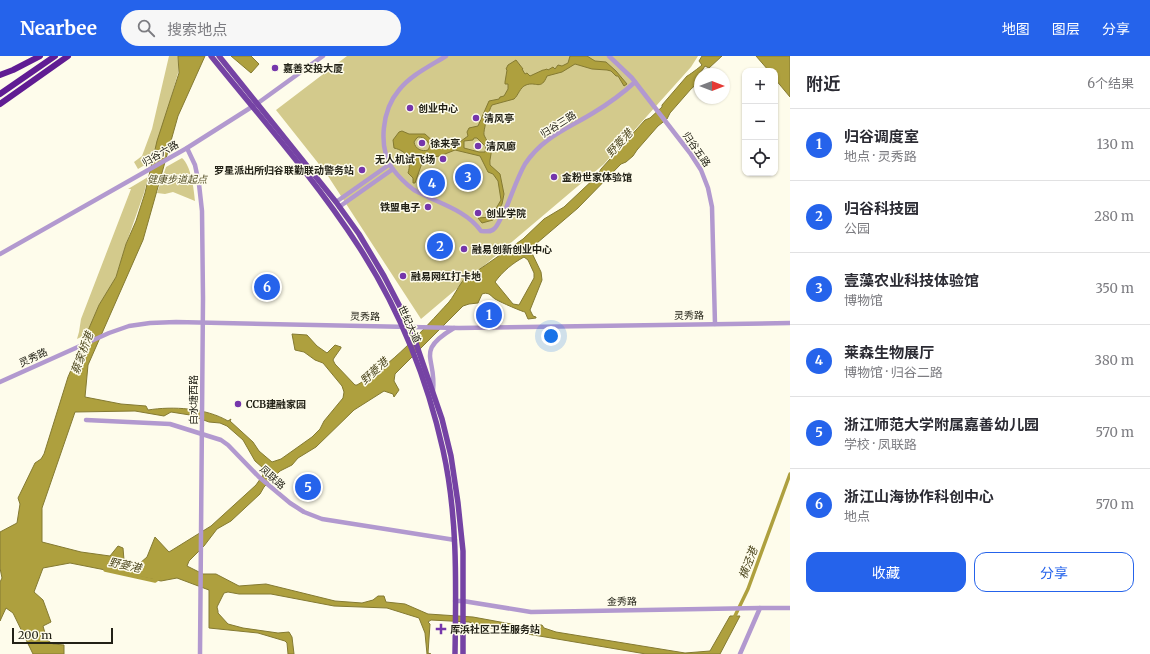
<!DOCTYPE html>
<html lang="zh">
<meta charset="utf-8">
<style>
body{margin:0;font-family:Merriweather,"Noto Sans SC",serif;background:#f7f7f7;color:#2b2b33}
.controls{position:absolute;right:12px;top:12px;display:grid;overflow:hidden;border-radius:8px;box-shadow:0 1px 3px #0004}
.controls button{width:36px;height:36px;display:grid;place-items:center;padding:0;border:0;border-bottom:1px solid #e1e1e2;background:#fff;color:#2b2b33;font:20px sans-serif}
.compass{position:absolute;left:694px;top:12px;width:36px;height:36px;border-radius:50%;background:#fff;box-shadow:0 1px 3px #0004;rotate:90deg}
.scale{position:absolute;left:12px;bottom:10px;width:101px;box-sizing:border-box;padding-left:4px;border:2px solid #222116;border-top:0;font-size:11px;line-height:14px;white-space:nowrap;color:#222116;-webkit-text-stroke:3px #fefceb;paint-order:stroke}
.you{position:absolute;left:551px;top:280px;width:14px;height:14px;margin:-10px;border:3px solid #fff;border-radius:50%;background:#1a73e8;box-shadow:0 0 0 6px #1a73e833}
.badge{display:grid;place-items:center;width:26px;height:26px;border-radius:50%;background:#2563eb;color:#fff;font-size:13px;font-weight:700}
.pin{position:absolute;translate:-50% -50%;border:2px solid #fff;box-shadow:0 1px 4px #0006}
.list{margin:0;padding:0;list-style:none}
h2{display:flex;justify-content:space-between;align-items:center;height:52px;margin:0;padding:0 16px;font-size:17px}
h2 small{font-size:13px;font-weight:400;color:#7c7c81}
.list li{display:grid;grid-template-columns:26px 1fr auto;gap:12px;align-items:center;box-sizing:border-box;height:72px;padding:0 16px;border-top:1px solid #e1e1e2}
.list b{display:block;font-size:15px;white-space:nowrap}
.list p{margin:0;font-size:13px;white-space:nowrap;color:#7c7c81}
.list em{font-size:13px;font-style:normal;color:#7c7c81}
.actions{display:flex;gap:8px;padding:12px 16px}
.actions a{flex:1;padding:9px 0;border:1px solid #2563eb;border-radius:12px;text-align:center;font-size:14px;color:#2563eb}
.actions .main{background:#2563eb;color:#fff}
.icon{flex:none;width:22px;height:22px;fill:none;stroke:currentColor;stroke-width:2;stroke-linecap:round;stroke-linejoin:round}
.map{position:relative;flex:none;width:790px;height:598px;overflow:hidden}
header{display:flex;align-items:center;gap:24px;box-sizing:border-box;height:56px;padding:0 20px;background:#2563eb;color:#fff}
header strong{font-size:19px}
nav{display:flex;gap:22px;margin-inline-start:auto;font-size:14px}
.search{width:280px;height:36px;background:#f7f7f7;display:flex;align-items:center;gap:10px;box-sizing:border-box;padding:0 14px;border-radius:22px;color:#7c7c81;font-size:15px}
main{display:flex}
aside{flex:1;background:#fff}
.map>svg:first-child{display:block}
</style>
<header>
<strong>Nearbee</strong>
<div class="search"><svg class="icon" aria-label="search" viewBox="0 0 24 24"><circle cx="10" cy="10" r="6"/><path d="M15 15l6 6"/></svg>搜索地点</div>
<nav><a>地图</a><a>图层</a><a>分享</a></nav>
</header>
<main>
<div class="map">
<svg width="790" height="598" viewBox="0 0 790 598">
<rect width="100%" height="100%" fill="#fefceb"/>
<g fill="#d3ca8c">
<path d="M169,0H178V17L153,104L138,113L134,106L142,100L152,73Z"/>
<path d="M347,0H698L691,11L604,108L421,263L326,117L276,54Z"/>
<path d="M182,102C191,109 194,134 195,145L173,136L165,138L157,137L166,111Z"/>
<path d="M148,121L144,137L126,188L116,221L99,249L87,278L77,283L79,276L81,263L131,133H128Z"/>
</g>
<g fill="#aea03e" stroke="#847a32" fill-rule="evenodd">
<path d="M178,0H205L178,60L143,184L88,309L85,341L121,348L146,350L148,354C173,350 206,352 228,365L231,363L230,365L253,386L259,395L272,406L281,403L312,381L320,373L324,365L343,342L344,336L342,330L323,307L315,304L304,296L295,294L292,278L307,279L317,290L327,297L335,289L341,291V292L334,302L333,304L335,308L355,329H357C391,310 423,274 449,246C456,237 460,226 469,218C470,217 474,216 477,215L523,183L544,163L564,151L597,120L601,113L645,64L650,62L662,51V49L687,20C688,20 700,11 702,9L699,5L702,0H722L709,12L705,10L701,16L703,18H700V25L691,33L670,57L667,63L658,70L637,94L633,100L626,106L621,108L578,152L530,193L541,216L542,224L530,254L533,260L536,261V262L528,263L525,256C523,256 500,246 497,244C494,243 492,240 489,238C486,237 485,237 482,238L478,247L469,248L463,250L395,318L394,325L399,334L394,341L393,338L384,335L354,354L316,391L298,402L292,409L280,415L264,431L260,438L231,465L217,473L204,490L189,505L187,510L203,518H216L239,530L266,528L335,545L362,547L373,544L378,540H384L386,546L405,548L428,558L473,561L522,570L542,569L544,572L556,576L685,597L710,595L730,560H740L720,598H646L480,570L469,566L431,564L428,566L430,568L428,597L431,598H427L425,577L419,562L387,552L334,550L271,538H239L228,536L224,537L217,551L218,555V557L228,568L243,572L278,577L289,576L292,581L294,598H288L287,587L285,585L258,577L209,572V534L177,522L161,525L70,507L43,512L34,536L43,544L51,566L43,570L47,584L53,588L64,589V598H33L13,557L6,552L0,565V526L2,522L0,512V476L17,467L20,448L18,442L35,407L41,403L44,398L68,321L99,249L116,221L126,188L136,165L145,137L157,85L179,17ZM524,201L528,204L534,217V222L519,249L513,248L495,226C503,215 513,207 524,201ZM135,355L164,360L171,356L190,359L209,366L220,367L227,370L243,384L255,405L263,412V419L256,429L211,470L169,496L155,481L147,501L140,507L124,504L123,492L118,490L110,500L81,496L42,486V452L75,356Z"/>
<path d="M231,0H251L259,8L251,17Z"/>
<path d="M570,0H587L595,5L606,6L616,15L627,28L624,30L618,20H616L611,15L607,14L592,13L575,8L562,16L547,20C541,35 536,25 526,29C520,31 518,40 514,43L492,49C489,53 483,75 484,79C486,84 490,88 491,93C492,99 489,103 490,109L500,118L504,138L502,148L493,164L482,167L478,162L491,161L501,144L498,125L493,118L488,116L480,100L455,94L440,100L426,102L423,104L415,127H413V122L408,117C412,104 407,95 394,92L393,84L399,76L402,75L409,78H425L436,88L446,90L457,88L468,80L467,76L469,72L478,70L489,45L499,43L500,41L504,40L508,33V28H505V26L507,14L506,13L508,9L516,4L523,13H522L525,18L527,17L530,20L543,14H544L547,13L548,14L553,11L555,13L558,9L562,10L568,7ZM418,81C425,81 427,84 430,90L428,94C422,96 415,93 414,86L416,83ZM474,82H477L486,91L485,96H479L464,92V85L473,84Z"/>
<path d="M756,0H790V41L775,23V15H769Z"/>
</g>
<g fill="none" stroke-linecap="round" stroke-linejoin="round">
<g stroke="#aea03e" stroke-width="3.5">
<path d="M105,514L155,525L159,522"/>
<path d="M733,564L748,533L790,418"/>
</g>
<g stroke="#b299cf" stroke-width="4.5">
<path d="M446,0C430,10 411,19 399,34C382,54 378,90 392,112C398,120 406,128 414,134C419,137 425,139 430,142C448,150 469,158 481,175C486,175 491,177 495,172C498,169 500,163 503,159C511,142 516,124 525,108C543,81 567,73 593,57C608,48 622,38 635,26"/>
<path d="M609,0L632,22L690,97L701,114L708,132L712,151L715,268"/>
<path d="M187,92L195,109L199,128L202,155L203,242L200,598"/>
<path d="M336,146L390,108"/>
<path d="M339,151L393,113"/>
<path d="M0,198L187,92L258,47L323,0"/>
<path d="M0,326L109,277L129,270L150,267L176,266L459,272L790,267"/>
<path d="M433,335C437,301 414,296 454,272"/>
<path d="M86,364L170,368L221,384L228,389L259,421L290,447L304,456L322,463L455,484"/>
<path d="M455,545H463L531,556L760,552H790"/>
<path d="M740,598L760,552"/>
</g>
<g stroke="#7543a4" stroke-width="5.5">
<path d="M211,0C261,62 315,123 359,191C399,253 427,322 443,394C458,461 456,530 455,598"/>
<path d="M219,0L336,146L359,178L384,220L410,270L442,363L451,400L458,447L463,495V598"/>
</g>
<g stroke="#601c93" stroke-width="6">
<path d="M0,19L13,14L40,0"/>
<path d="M0,38L55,0"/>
<path d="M0,48L68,0"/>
</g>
</g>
<g fill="#7536ab" stroke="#fefceb" stroke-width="1.5">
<circle cx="275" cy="12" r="4"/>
<circle cx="410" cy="52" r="4"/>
<circle cx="476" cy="62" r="4"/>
<circle cx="422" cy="87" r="4"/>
<circle cx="478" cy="90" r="4"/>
<circle cx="443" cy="103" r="4"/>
<circle cx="362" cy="114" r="4"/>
<circle cx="554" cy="121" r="4"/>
<circle cx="428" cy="151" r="4"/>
<circle cx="478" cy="157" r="4"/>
<circle cx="464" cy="193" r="4"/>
<circle cx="403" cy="220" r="4"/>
<circle cx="238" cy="348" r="4"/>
<path d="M439 567h4v4h4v4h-4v4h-4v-4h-4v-4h4z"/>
</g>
<g text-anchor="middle" stroke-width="3" stroke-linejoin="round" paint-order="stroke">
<g font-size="10" font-weight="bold" fill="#222116" stroke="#fefceb" text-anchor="start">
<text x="283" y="16">嘉善交投大厦</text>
<text x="418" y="56">创业中心</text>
<text x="484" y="66">清风亭</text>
<text x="430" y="91">徐来亭</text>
<text x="486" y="94">清风廊</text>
<text x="435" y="107" text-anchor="end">无人机试飞场</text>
<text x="354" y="118" text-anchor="end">罗星派出所归谷联勤联动警务站</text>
<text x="562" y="125">金粉世家体验馆</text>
<text x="420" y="155" text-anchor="end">铁盟电子</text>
<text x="486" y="161">创业学院</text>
<text x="472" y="197">融易创新创业中心</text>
<text x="411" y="224">融易网红打卡地</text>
<text x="246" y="352">CCB建融家园</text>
<text x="450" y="577">厍浜社区卫生服务站</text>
</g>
<g font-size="10" fill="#222116" stroke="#fefceb">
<text transform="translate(558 68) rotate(-32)" y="4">归谷三路</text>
<text transform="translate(697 93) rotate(55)" y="4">归谷五路</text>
<text transform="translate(160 97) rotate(-30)" y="4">归谷六路</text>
<text transform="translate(689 259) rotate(-1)" y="4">灵秀路</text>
<text transform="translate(365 260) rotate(1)" y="4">灵秀路</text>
<text transform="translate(410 268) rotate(65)" y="4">世纪大道</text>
<text transform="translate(33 301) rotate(-25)" y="4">灵秀路</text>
<text transform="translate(193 344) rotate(-90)" y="4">白水塘西路</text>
<text transform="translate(273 421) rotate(42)" y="4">凤联路</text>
<text transform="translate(622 545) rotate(-1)" y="4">金秀路</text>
</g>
<g font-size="10" font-style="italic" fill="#504b22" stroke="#fefceb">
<text x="177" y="127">健康步道起点</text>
</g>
<g font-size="11" font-style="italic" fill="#4d471e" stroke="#fefceb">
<text transform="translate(619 87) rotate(-47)" y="4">野菱港</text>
<text transform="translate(82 297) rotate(-70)" y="4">蔡家桥港</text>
<text transform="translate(374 315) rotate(-42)" y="4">野菱港</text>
<text transform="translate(748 507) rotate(-70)" y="4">横泾港</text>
<text transform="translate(125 509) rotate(12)" y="4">野菱港</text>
</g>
</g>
</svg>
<div class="controls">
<button>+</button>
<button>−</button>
<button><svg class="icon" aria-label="locate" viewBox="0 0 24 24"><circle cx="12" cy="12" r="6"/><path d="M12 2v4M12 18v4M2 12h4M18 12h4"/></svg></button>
</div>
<svg class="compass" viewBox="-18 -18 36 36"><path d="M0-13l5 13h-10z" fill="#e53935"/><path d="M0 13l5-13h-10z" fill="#7c7c81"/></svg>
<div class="scale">200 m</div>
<div class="you"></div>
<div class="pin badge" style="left:489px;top:259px">1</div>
<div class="pin badge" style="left:440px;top:190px">2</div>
<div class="pin badge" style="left:468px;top:121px">3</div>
<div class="pin badge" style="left:432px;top:127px">4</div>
<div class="pin badge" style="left:308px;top:431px">5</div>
<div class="pin badge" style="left:267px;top:231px">6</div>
</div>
<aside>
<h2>附近<small>6个结果</small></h2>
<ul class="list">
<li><span class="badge">1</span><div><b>归谷调度室</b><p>地点 · 灵秀路</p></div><em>130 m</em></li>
<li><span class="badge">2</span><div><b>归谷科技园</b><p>公园</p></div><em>280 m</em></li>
<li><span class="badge">3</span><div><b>壹藻农业科技体验馆</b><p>博物馆</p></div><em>350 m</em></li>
<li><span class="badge">4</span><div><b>莱森生物展厅</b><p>博物馆 · 归谷二路</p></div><em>380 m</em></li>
<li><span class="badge">5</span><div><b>浙江师范大学附属嘉善幼儿园</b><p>学校 · 凤联路</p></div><em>570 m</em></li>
<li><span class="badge">6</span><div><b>浙江山海协作科创中心</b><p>地点</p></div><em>570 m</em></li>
</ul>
<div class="actions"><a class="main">收藏</a><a>分享</a></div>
</aside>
</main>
